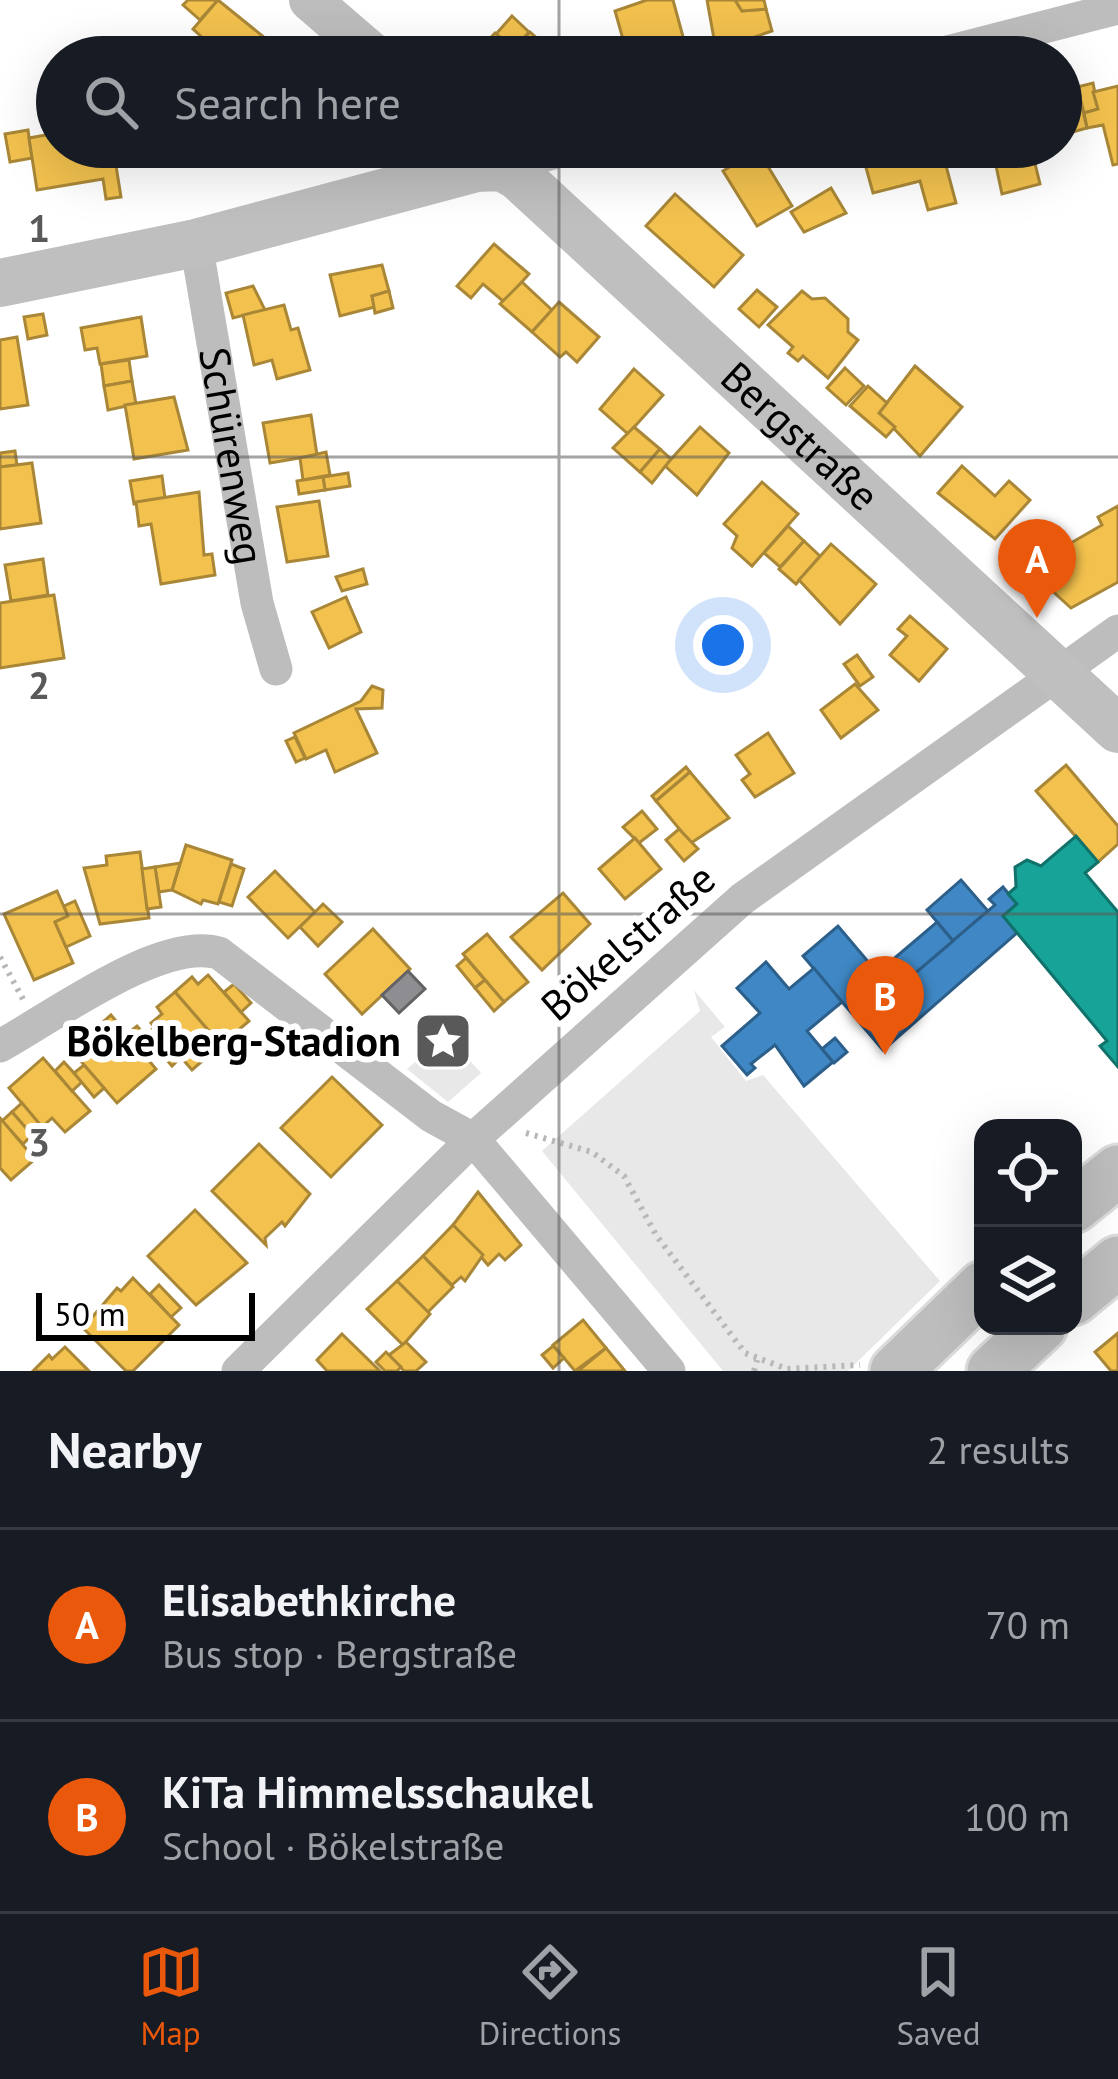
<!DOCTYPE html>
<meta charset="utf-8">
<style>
body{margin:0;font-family:"PT Sans",sans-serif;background:#242831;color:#f1f3f6}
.controls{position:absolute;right:36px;bottom:36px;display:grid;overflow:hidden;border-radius:24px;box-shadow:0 12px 48px #0002}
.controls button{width:108px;height:108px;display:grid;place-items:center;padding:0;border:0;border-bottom:3px solid #363941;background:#171b24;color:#f1f3f6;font:60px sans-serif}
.scale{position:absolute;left:36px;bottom:30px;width:219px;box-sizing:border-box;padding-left:12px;border:6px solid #000;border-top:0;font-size:33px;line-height:42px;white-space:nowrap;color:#000;-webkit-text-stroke:9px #fff;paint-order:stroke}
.you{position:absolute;left:723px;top:645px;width:42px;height:42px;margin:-30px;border:9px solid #fff;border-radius:50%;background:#1a73e8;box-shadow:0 0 0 18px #1a73e833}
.badge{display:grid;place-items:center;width:78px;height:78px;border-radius:50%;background:#ea580c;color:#fff;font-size:39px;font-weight:700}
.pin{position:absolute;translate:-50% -99px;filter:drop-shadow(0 3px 6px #0008)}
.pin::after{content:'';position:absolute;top:63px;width:42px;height:36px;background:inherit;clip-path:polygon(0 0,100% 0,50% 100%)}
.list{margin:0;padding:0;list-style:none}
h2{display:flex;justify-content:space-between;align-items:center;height:156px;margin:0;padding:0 48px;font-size:51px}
h2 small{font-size:39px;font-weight:400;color:#9ea1a6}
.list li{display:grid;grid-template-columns:78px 1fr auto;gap:36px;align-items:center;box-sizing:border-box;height:192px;padding:0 48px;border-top:3px solid #363941}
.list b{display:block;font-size:45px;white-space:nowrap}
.list p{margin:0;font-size:39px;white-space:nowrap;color:#9ea1a6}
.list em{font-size:39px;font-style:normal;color:#9ea1a6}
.icon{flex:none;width:66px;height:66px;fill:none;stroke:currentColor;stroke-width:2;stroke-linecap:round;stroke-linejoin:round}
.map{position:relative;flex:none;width:1118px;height:1371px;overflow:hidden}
.search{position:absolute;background:#171b24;box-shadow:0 12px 48px #0002;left:36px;right:36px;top:36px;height:132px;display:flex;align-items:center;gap:30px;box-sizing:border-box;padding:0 42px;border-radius:66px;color:#9ea1a6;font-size:45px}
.sheet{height:540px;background:#171b24}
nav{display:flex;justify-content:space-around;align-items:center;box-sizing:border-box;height:168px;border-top:3px solid #363941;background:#171b24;font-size:33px;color:#9ea1a6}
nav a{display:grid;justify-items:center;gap:6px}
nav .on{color:#ea580c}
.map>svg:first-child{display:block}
</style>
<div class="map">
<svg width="1118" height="1371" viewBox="0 0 1118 1371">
<rect width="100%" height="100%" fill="#fff"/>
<g fill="#e8e8e8">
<path d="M694,990L725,1027L711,1037L746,1081L763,1075L940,1281L848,1371H723L542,1151L700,1011Z"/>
<path d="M447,1035L481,1073L448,1102L407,1069Z"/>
</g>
<g fill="#f2c14e" stroke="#a98737" stroke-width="3">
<path d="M188,0H218L200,20L183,5Z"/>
<path d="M218,0L276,47L267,57H224L193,29Z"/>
<path d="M647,0H673L685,44L628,57L615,11Z"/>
<path d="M707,0H735L742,11L766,9L772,31L716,50Z"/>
<path d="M735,0H764L766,9L742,11Z"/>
<path d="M512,16L529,32L514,49L496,34Z"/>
<path d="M530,32L558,57H491L481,48L495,33L514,49Z"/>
<path d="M1093,83L1098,109L1084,113L1077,87Z"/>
<path d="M1118,86V164L1113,165L1103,125L1087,128L1084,113L1098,109L1093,92Z"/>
<path d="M1077,87L1087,128L1069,133L1061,91Z"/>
<path d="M28,130L32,158L10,162L5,134Z"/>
<path d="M57,133V147H113L121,197L106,199L103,179L37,190L29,138Z"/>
<path d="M885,147H941L956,203L928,210L920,181L873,193L862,153Z"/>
<path d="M992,147H1031L1040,184L1002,194Z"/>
<path d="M758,150L792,206L757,226L723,171Z"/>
<path d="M831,188L846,213L804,232L791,212Z"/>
<path d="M675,194L743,255L714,287L646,226Z"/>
<path d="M494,244L529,274L504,302L483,284L471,298L457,286Z"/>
<path d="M382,265L389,291L372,296L375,307L340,316L330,275Z"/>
<path d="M522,282L552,310L532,332L500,304Z"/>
<path d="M253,286L265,310L233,318L226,293Z"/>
<path d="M757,290L777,307L759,327L739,309Z"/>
<path d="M389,291L393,308L375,313L372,296Z"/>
<path d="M802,291L812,299L825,298L848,319V332L858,340L828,378L803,356L798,361L788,353L793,347L768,325Z"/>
<path d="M559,302L599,337L577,362L566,352L560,357L532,332Z"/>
<path d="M284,305L291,330L298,328L310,370L277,379L272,360L254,365L243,315Z"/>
<path d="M43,314L47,335L28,339L24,317Z"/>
<path d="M141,317L147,356L100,364L97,348L85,350L81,328Z"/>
<path d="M17,337L28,405L0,409V340Z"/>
<path d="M129,360L132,381L104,386L101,364Z"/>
<path d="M915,366L962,407L920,456L879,413Z"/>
<path d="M845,368L864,386L846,405L827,388Z"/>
<path d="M634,369L663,395L628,434L600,409Z"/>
<path d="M132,381L136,404L108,410L104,386Z"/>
<path d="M868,386L887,403L879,413L895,427L886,437L850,406Z"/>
<path d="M174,397L188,450L134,459L125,405Z"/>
<path d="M311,415L317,455L270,463L263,423Z"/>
<path d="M634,427L660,449L640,472L613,448Z"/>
<path d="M700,427L729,453L697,495L665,466Z"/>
<path d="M660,449L671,459L652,483L640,472Z"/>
<path d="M15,451L17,465L0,467V453Z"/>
<path d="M326,452L330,475L303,480L300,458Z"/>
<path d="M32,463L41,523L0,529V467Z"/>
<path d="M962,466L995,496L1009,481L1030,500L995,539L938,493Z"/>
<path d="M348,473L350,486L325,490L323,477Z"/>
<path d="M162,476L165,498L134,504L130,481Z"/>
<path d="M323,477L325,490L299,494L297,481Z"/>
<path d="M762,482L798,514L752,566L732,548L737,536L724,524Z"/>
<path d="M199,492L204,555L212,554L215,575L161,584L151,524L139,526L136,502Z"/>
<path d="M319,501L328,556L287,562L277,507Z"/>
<path d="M1118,506V582L1071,608L1026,567L1053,537L1064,547L1102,525L1098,517Z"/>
<path d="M788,526L804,541L780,567L764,553Z"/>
<path d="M804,541L820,556L796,584L779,569Z"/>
<path d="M831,544L876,584L840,624L799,580Z"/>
<path d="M43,559L48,595L11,601L5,565Z"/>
<path d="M363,569L367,584L342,591L336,577Z"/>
<path d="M54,595L64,658L0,668V603Z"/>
<path d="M346,597L361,632L329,648L312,612Z"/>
<path d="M910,616L947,649L919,681L890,655L907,636L898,629Z"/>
<path d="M857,655L873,677L860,686L844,664Z"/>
<path d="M855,684L878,710L841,738L821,710Z"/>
<path d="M372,686L383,690L382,708L356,709L377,753L335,772L326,750L306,759L294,733L361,701Z"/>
<path d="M768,733L794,773L755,797L742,780L750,774L736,755Z"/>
<path d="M295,737L305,758L296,762L286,741Z"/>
<path d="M1066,765L1118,826V844L1098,862L1036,791Z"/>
<path d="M686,767L690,772L656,801L652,796Z"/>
<path d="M690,772L729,818L691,843L656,801Z"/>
<path d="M642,811L657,829L639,843L623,827Z"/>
<path d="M679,829L698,849L684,861L666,840Z"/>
<path d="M635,838L661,869L625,899L599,869Z"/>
<path d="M186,845L232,860L218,904L203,900L201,904L172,890Z"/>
<path d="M140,852L149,918L100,924L84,868L107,865L106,856Z"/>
<path d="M180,863L172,890L159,892L155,867Z"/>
<path d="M231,864L244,869L232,906L219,902Z"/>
<path d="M155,867L161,907L147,909L142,869Z"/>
<path d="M275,871L315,912L288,938L248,897Z"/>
<path d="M57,891L68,916L55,922L73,963L34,980L4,914Z"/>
<path d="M563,893L590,924L542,970L511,937Z"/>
<path d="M75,901L90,936L66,947L55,922L68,916L64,906Z"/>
<path d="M323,904L342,922L318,946L300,927Z"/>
<path d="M373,929L410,969L362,1014L325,974Z"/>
<path d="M487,934L528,982L504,1002L463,954Z"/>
<path d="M466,958L485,980L475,988L457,966Z"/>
<path d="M208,975L249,1021L221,1045L175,992L192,977L198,984Z"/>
<path d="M485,980L504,1002L494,1011L475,988Z"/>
<path d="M234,984L251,1003L241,1012L224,992Z"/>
<path d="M175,992L221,1045L192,1070L151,1023L162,1014L157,1007Z"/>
<path d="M111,1015L156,1069L117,1103L71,1050Z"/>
<path d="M137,1026L157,1049L147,1057L127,1034Z"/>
<path d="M155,1027L181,1057L172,1066L145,1035Z"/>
<path d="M43,1058L90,1111L65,1132L52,1118L42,1127L9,1088Z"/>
<path d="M64,1062L82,1082L72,1091L55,1071Z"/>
<path d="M84,1065L104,1088L94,1097L74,1073Z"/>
<path d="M332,1077L382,1125L331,1177L281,1128Z"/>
<path d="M22,1103L42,1127L32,1135L12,1112Z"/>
<path d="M12,1112L32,1135L23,1144L2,1121Z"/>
<path d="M0,1118L35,1159L11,1180L0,1168Z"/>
<path d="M259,1144L310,1194L285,1226L282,1222L265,1238L266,1245L212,1191Z"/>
<path d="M478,1192L521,1245L505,1260L499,1254L488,1265L453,1225Z"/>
<path d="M195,1210L247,1263L196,1305L148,1256Z"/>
<path d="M453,1225L483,1255L465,1281L461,1277L452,1285L423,1256Z"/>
<path d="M423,1256L453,1287L428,1312L397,1281Z"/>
<path d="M133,1278L179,1325L133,1371H126L83,1328L117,1288L121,1291Z"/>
<path d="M397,1281L430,1314L403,1345L367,1309Z"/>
<path d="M159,1285L181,1308L171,1317L150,1294Z"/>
<path d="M583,1320L606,1348L575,1371L553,1345Z"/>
<path d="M1118,1333V1371H1111L1095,1352Z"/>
<path d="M342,1334L380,1371H327L317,1360Z"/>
<path d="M406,1342L426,1362L416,1371H404L389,1355Z"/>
<path d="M553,1346L564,1358L553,1368L542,1355Z"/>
<path d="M65,1347L89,1371H33L49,1355L52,1359Z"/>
<path d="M606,1348L625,1371H578Z"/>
<path d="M386,1352L401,1367L397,1371H385L376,1362Z"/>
</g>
<g fill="#3f88c5" stroke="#2c5f8a" stroke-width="3">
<path d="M961,880L988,911L953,941L927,910Z"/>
<path d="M1003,887L1017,904L1003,916L1017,933L883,1050L803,956L838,926L887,984L899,973L906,981L995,905L989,899Z"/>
<path d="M937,922L953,941L906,981L890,962Z"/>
<path d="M766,962L789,989L814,968L842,1002L807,1031L833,1062L804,1086L775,1045L751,1064L755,1068L747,1075L722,1046L760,1013L737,988Z"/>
<path d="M835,1038L847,1052L834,1063L822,1049Z"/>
</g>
<path fill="#17a398" stroke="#10726a" stroke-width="3" d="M1076,836L1098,862L1085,873L1118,912V1067L1100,1046L1107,1041L1003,916L1017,904L1008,894L1016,887L1015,867L1027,860L1041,866Z"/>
<path fill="#8d8d92" stroke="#636366" stroke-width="3" d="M408,971L425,989L399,1013L382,995Z"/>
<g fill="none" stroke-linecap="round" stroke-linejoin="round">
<defs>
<g id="primary">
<path d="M1073,1207L1118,1171"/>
<path d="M1073,1299L1118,1262"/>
<path d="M896,1371L983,1287"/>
<path d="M993,1371L1041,1326"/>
</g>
</defs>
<use href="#primary" stroke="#dbdbdb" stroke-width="57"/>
<g stroke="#b8b8b8" stroke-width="6" stroke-dasharray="3 6" stroke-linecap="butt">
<path d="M0,957L24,1001"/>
<path d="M526,1133L592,1152L624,1176L656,1235L745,1353L787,1369L860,1365"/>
<path d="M754,1371L757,1360"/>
</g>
<g stroke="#bdbdbd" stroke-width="33">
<path d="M928,57L1118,8"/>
<path d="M502,167L575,147"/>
<path id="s1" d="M196,243L257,603L276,669"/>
<path d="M0,1046C53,1017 161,936 219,953L431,1116L473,1139L669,1371"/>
<path d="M238,1371L473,1139L742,899L1118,631"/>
</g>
<path stroke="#bdbdbd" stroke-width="42" d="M310,0L376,57"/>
<path stroke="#bfbfbf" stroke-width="48" id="s2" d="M0,283L196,243L476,168L502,167L518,176L1118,729"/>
<use href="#primary" stroke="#bdbdbd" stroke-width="51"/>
</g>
<path fill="none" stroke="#595959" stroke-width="3" stroke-opacity="0.55" d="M559,0V57M559,147V1371M0,457H1118M0,914H1118"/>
<defs>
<symbol id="sight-square" viewBox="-11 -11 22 22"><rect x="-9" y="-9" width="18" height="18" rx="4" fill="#595959" stroke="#fff"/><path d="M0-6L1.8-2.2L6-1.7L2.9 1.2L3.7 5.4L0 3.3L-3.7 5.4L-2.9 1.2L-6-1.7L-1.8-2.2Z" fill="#fff"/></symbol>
</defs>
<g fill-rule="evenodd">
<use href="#sight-square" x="410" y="1008" width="66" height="66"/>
</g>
<g text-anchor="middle" stroke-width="12" stroke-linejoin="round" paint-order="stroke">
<g font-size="42" fill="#000" stroke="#fff">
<text dy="15" stroke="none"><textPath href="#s2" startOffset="918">Bergstraße</textPath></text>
<text dy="15" stroke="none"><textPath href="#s1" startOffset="216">Schürenweg</textPath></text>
<text transform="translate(628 942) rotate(-41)" y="15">Bökelstraße</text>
</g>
<g font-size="42" font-weight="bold" fill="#000" stroke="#fff" text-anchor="end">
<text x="401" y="1056">Bökelberg-Stadion</text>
</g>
</g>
<g font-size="39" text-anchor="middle" font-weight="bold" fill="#595959" stroke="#fff" stroke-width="12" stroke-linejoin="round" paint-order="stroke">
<text x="39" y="242">1</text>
<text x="39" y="699">2</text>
<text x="39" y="1156">3</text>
</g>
</svg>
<div class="controls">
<button><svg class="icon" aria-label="locate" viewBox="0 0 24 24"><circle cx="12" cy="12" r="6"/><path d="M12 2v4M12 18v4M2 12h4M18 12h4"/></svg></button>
<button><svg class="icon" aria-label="layers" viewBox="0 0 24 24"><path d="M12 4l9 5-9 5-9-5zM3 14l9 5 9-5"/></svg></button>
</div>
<div class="scale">50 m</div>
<div class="you"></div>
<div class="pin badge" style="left:1037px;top:618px">A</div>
<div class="pin badge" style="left:885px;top:1055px">B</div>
<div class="search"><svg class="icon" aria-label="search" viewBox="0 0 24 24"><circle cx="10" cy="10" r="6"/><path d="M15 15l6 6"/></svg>Search here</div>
</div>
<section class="sheet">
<h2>Nearby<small>2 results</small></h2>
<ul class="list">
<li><span class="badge">A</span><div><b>Elisabethkirche</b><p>Bus stop · Bergstraße</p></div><em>70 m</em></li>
<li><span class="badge">B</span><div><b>KiTa Himmelsschaukel</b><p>School · Bökelstraße</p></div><em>100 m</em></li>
</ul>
</section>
<nav>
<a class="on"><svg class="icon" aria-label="map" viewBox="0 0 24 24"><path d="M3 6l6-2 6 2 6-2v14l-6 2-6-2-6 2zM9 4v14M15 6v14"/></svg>Map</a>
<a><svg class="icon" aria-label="directions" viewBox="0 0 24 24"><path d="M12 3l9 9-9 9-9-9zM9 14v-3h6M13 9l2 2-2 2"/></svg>Directions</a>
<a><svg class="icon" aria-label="saved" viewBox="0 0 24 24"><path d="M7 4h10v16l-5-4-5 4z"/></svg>Saved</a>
</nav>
